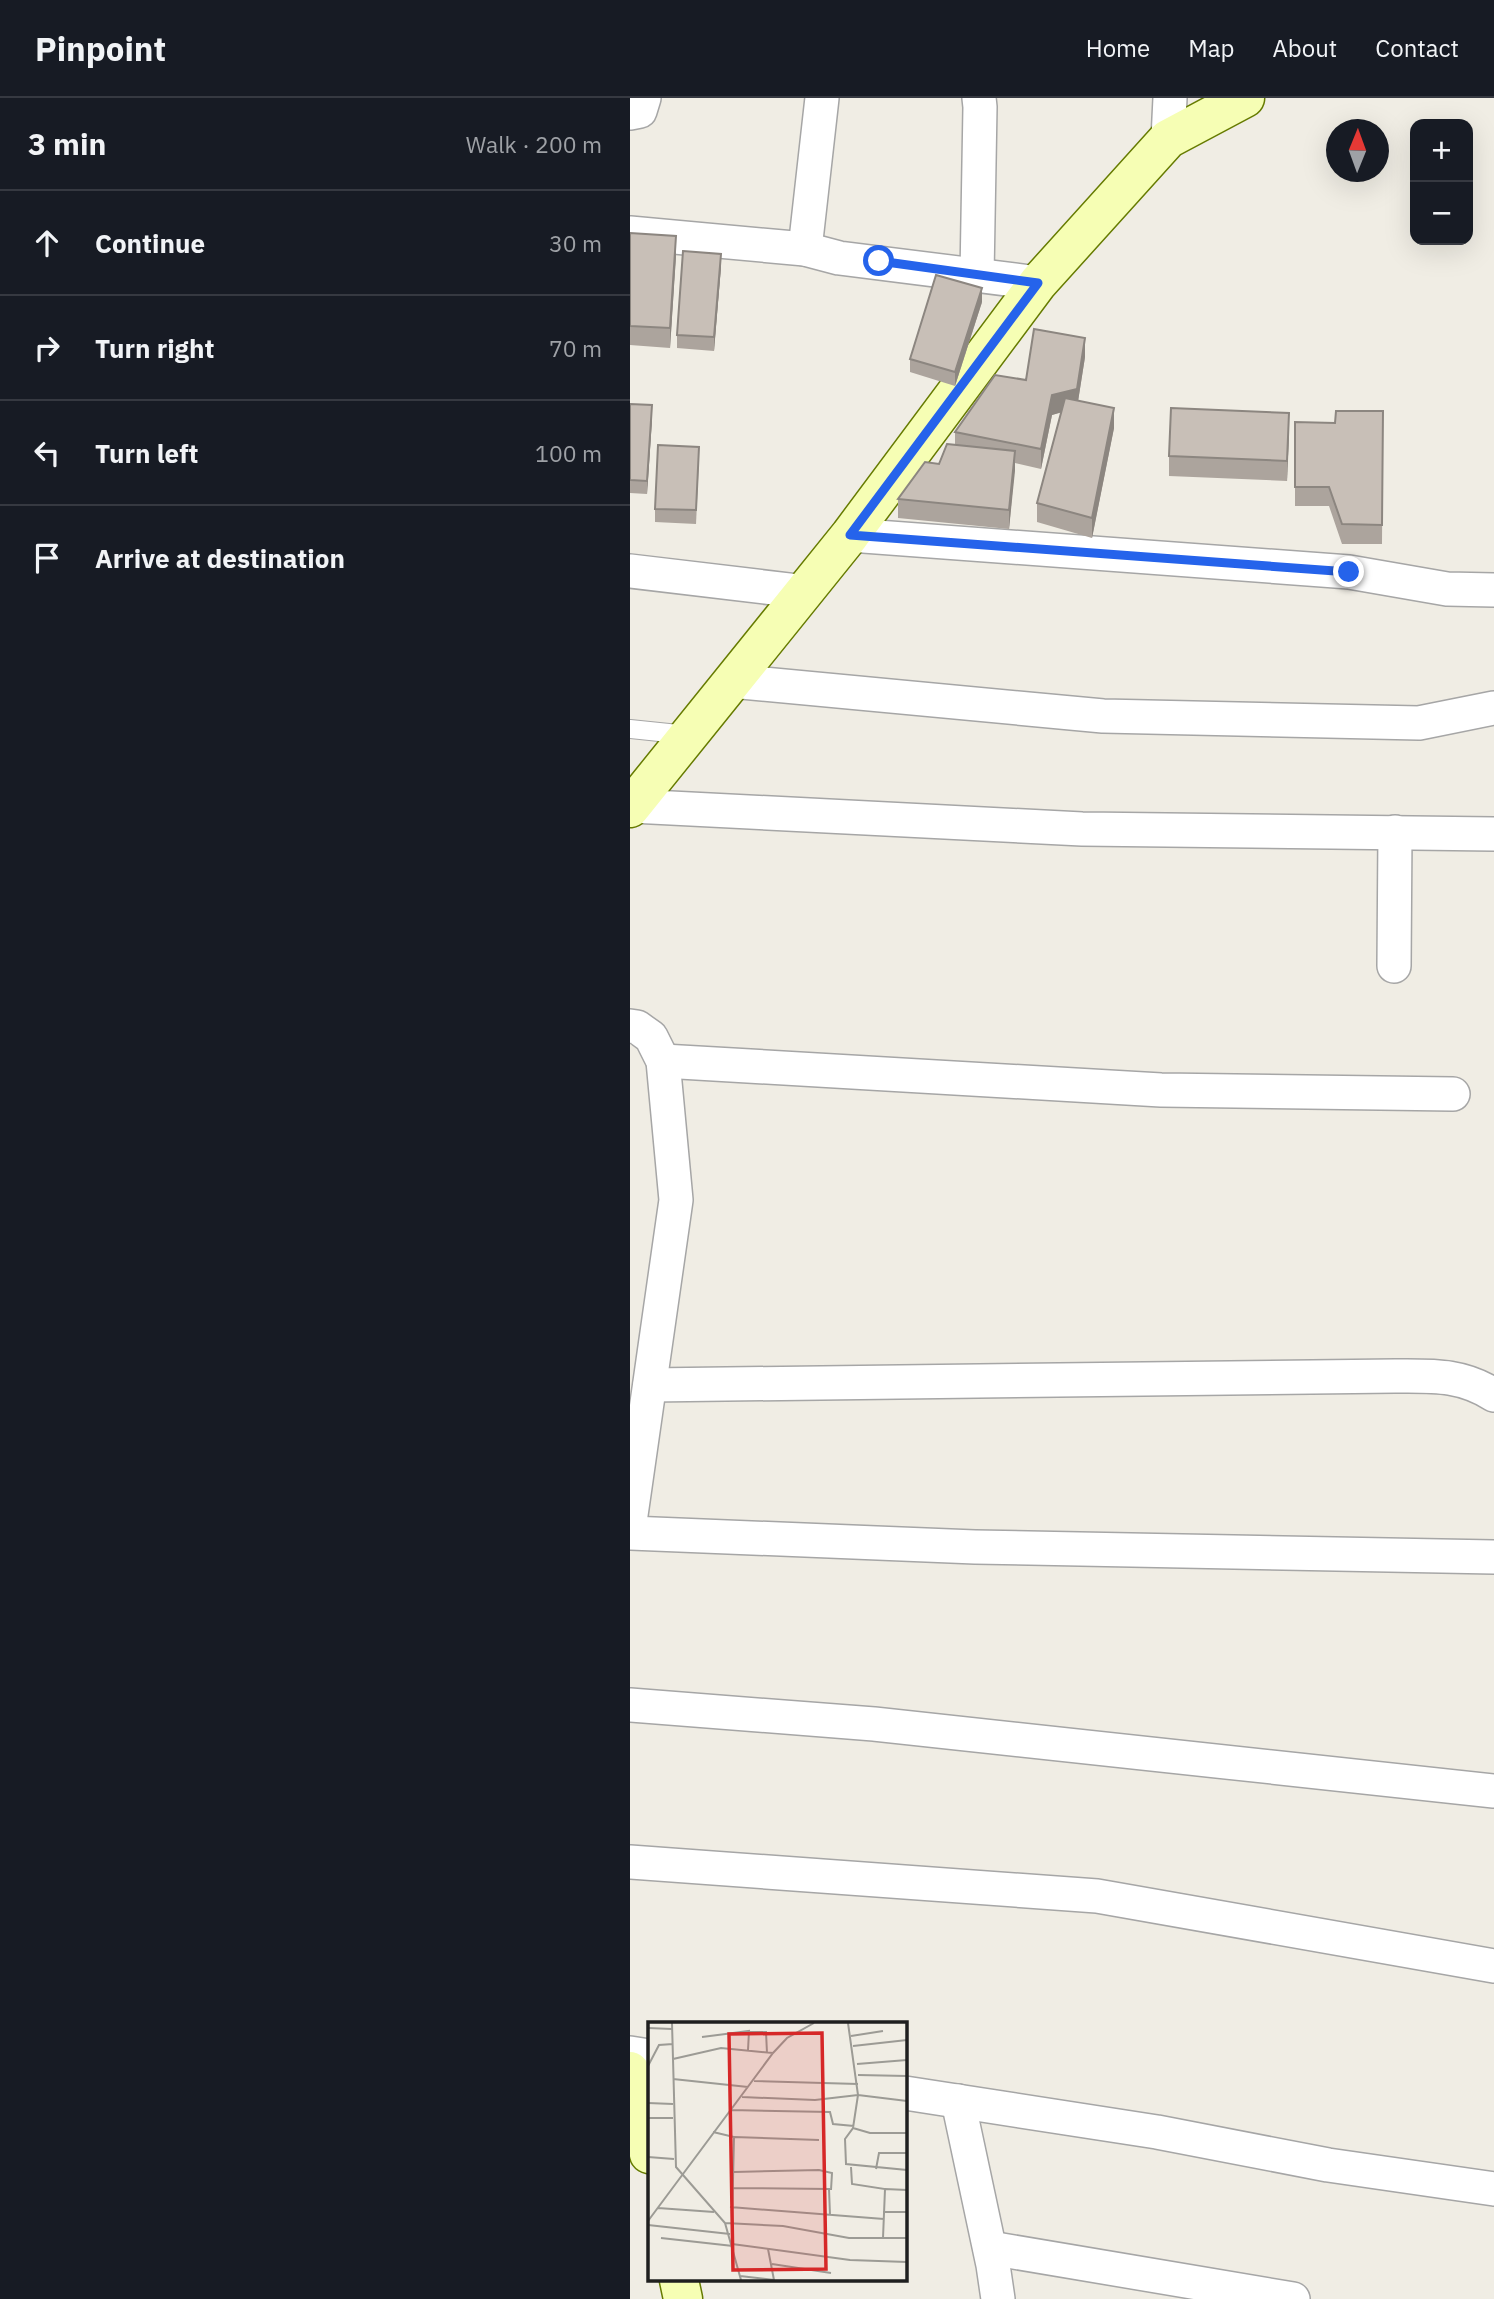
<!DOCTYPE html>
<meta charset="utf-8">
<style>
body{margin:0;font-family:"IBM Plex Sans",sans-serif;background:#242831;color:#f1f3f6}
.controls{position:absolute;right:21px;top:21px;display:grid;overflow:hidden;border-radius:14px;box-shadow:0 7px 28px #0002}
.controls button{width:63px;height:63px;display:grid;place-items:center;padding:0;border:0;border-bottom:2px solid #363941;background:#171b24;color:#f1f3f6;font:35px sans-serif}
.compass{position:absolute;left:696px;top:21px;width:63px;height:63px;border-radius:50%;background:#171b24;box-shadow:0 7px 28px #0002;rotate:1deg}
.stop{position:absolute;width:21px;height:21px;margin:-16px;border:5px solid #2563eb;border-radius:50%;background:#fff}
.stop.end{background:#2563eb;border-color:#fff;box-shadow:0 2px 7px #0008}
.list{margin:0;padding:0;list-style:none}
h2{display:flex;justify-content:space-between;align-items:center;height:91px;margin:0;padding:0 28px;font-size:30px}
h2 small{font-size:23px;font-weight:400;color:#9ea1a6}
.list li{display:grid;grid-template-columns:46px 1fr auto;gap:21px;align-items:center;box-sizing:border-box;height:105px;padding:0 28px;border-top:2px solid #363941}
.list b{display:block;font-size:26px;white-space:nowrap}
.list em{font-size:23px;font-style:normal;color:#9ea1a6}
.icon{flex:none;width:38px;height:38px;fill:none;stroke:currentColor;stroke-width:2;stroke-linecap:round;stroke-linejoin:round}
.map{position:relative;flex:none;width:864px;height:2201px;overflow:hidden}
header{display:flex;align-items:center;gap:42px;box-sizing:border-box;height:98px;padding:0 35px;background:#171b24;border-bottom:2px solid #363941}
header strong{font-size:33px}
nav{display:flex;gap:38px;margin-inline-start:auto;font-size:24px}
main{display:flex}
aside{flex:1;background:#171b24}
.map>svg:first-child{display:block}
</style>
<header>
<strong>Pinpoint</strong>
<nav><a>Home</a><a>Map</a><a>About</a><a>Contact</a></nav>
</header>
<main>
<aside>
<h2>3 min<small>Walk · 200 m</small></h2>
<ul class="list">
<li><svg class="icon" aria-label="ahead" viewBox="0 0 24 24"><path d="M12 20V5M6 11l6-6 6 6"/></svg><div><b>Continue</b></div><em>30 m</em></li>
<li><svg class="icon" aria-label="right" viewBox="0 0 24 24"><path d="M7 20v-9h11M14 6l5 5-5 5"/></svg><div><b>Turn right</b></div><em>70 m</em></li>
<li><svg class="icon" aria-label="left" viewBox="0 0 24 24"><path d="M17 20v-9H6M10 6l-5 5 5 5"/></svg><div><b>Turn left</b></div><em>100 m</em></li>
<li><svg class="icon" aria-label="arrive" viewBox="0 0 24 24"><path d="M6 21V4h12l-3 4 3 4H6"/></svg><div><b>Arrive at destination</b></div></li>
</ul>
</aside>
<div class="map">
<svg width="864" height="2201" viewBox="0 0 864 2201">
<rect width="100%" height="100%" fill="#f0ede4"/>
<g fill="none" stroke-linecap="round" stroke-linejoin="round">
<defs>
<path id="lane" d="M0,631L58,637"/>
<g id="street">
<path d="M0,15L10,13L14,0"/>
<path d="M538,41L540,0"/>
<path d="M0,135L175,151L209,160L408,185"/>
<path d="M175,151L192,0"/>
<path d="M347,177L350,9L349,0"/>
<path d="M220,437L719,474L817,491L864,492"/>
<path d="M0,473L176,494"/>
<path d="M101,583L473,618L789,625L864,610"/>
<path d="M2,708L452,731L864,736"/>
<path d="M764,868L765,734"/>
<path d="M0,928L7,929L21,939L33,963L46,1102L0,1424"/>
<path d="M33,963L531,992L823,996"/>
<path d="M20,1287L765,1278C803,1278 831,1276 864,1297"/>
<path d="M0,1435L345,1449L864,1459"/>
<path d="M0,1607L244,1626L864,1693"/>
<path d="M0,1764L467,1798L864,1868"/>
<path d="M0,1955L19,1958"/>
<path d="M275,1995L527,2034L698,2067L864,2091"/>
<path d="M328,2003L363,2167L368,2201"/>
<path d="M360,2150L663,2201"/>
</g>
<g id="secondary">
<path d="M0,710L220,437L408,185L538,41L615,0"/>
<path d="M0,1973L19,2056"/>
<path d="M49,2182L53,2201"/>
</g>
</defs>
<use href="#lane" stroke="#a6a6a6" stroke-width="20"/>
<use href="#street" stroke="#a6a6a6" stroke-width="36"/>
<use href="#secondary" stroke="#667b00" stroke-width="41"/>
<use href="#lane" stroke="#fff" stroke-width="18"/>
<use href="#street" stroke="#fff" stroke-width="33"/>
<use href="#secondary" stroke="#f6feb4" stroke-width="38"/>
</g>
<g fill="#aca49d">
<path d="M0,135L46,157L40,250L0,247Z"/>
<path d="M91,169L84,253L47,250V237Z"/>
<path d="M352,204L325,288L280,274V261Z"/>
<path d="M455,259L448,303L484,330L462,440L407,424V405L431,314L422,317L411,371L385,365L379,431L268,420V401L309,366L325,347V334L396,282Z"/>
<path d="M0,306L22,321L17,396L0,395Z"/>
<path d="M753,313L752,446H712L699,408H665V324L705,325Z"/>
<path d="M659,334L657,383L539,378V358Z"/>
<path d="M69,362L66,426L25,424V411Z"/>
</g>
<g fill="#8c8680">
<path d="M46,138V157L40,250V230Z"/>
<path d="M91,156V169L84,253V239Z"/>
<path d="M352,190V204L325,288V274Z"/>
<path d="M455,240V259L447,310L422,317L411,371V351L422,297Z"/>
<path d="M22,307V321L17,396V383Z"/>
<path d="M484,310V330L462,440V420Z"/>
<path d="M659,315V334L657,383V363Z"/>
<path d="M385,353V373L379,431V412Z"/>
</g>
<g fill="#c8bfb7" stroke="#8c8680" stroke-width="2">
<path d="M0,135L46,138L40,230L0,228Z"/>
<path d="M53,153L91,156L84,239L47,237Z"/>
<path d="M306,177L352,190L325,274L280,261Z"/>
<path d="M404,231L455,240L447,291L422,297L411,351L325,334L365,277L396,282Z"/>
<path d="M435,300L484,310L462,420L407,405Z"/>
<path d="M0,306L22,307L17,383L0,382Z"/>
<path d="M541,310L659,315L657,363L539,358Z"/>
<path d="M706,313H753L752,427L712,426L699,389H665V324L705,325Z"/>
<path d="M317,346L385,353L379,412L268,401L295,364L309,366Z"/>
<path d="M28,347L69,349L66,412L25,411Z"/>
</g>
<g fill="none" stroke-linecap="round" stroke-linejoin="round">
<path stroke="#2563eb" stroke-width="9" d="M249,163L408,185L220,437L719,474"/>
</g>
<g transform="translate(18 1924)">
<rect width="259" height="259" fill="#f0ede4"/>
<path fill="none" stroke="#9c9b95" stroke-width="2" d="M24,1L28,145L77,201L93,258M200,1L210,73L205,106L197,117L198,142L259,148M0,6L24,7M102,10H118L119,31M203,14L235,9M54,15L101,9L100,28M205,24L259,18M25,37L73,26L125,31M209,42L259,38M0,44L11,23L25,22M210,53L259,54M25,57L100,65M106,59L210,62M94,75L167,78L210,73L259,79M0,81L25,82M83,88L182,90L185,102L206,104M0,96H25M205,106L222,111H259M65,110L86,115L84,201M86,115L171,118M0,135L26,137M203,145L204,162L237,167L235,216M228,147L231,131H259M86,150L171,148L184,151L183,168M84,166L181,167L182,193M237,167L259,168M82,185L236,197M10,186L66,190M235,190H259M0,199L125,31L139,16L166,1M77,201L135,204L201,216H259M0,203L82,212M13,216L85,224M84,222L202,238L259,240M120,227L126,258M124,242L183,251M92,254L126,258"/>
<path fill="#d62828" fill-opacity="0.15" stroke="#d62828" stroke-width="3.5" d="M174,11L178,247L85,248L81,12Z"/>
<rect width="259" height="259" fill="none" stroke="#1f1f1f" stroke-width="3.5"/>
</g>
</svg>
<div class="controls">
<button>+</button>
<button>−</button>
</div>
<svg class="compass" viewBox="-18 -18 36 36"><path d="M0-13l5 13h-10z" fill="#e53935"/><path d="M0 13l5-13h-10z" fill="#9ea1a6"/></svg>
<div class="stop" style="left:249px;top:163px"></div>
<div class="stop end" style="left:719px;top:474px"></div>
</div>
</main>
